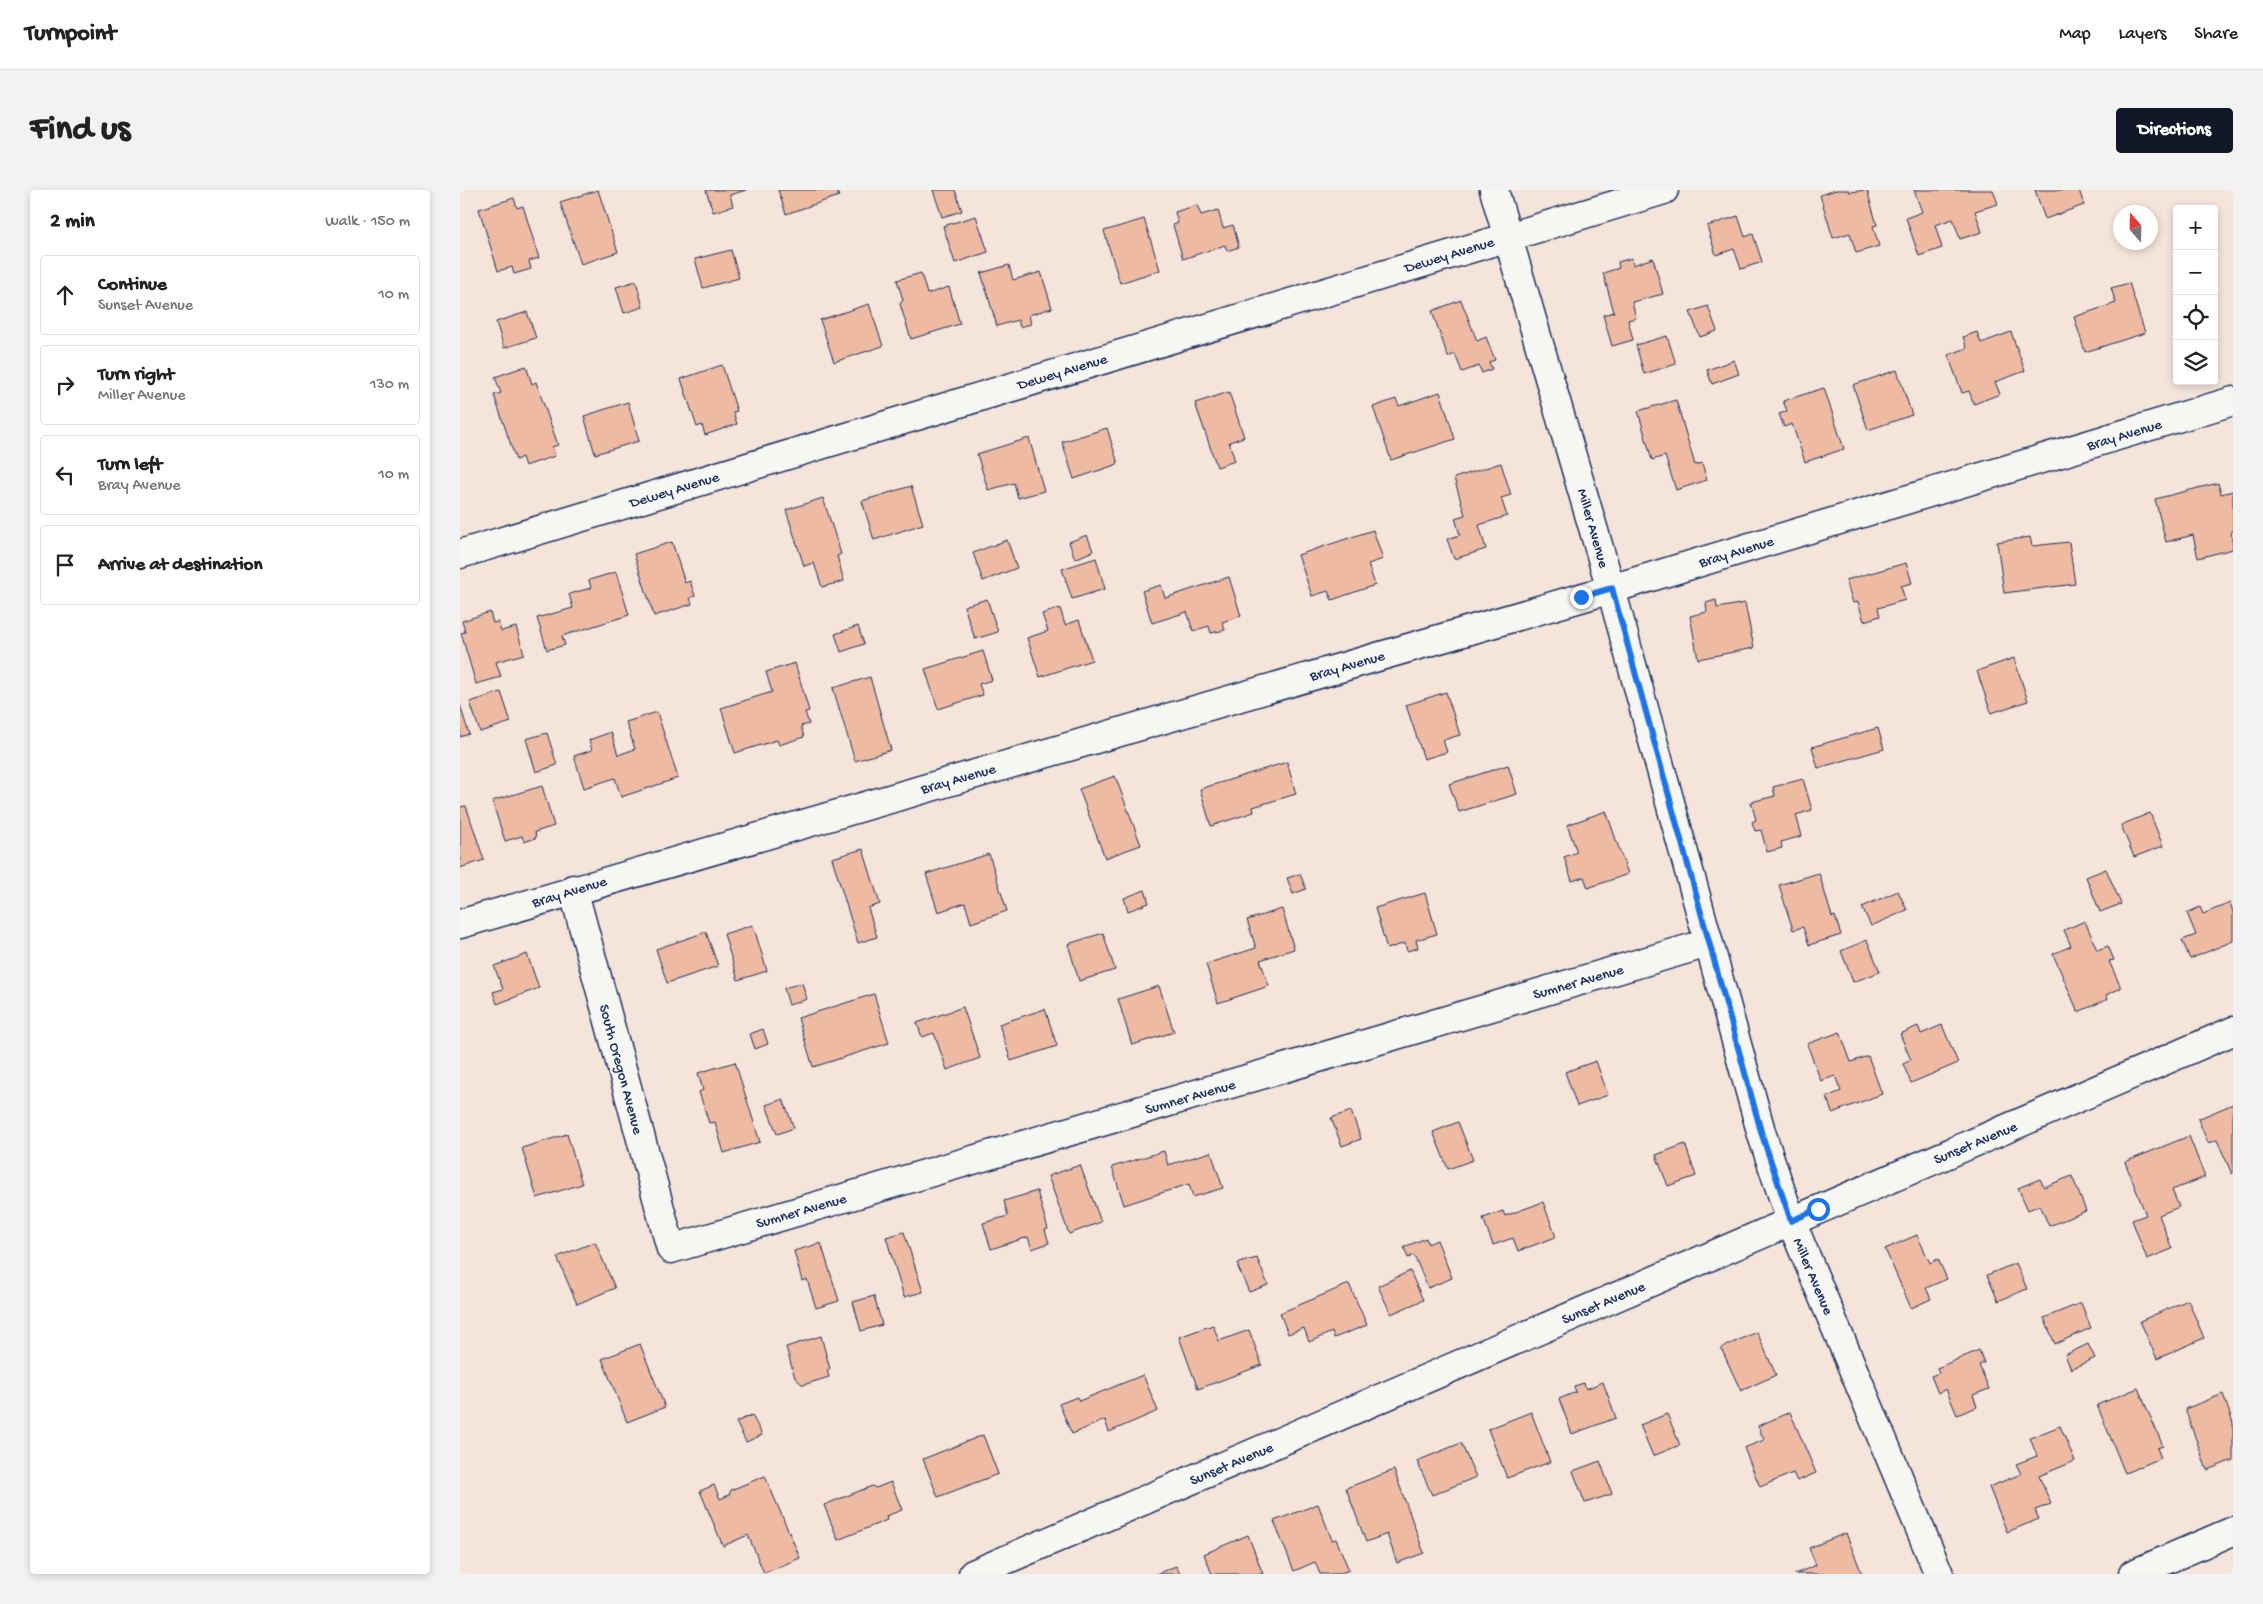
<!DOCTYPE html>
<meta charset="utf-8">
<style>
body{margin:0;font-family:"Gochi Hand",sans-serif;background:#f2f2f2;color:#222}
.controls{position:absolute;right:15px;top:15px;display:grid;overflow:hidden;border-radius:5px;box-shadow:0 2px 8px #0003}
.controls button{width:45px;height:45px;display:grid;place-items:center;padding:0;border:0;border-bottom:1px solid #e0e0e0;background:#fff;color:#222;font:25px sans-serif}
.compass{position:absolute;left:1653px;top:15px;width:45px;height:45px;border-radius:50%;background:#fff;box-shadow:0 2px 8px #0003;rotate:340deg}
.stop{position:absolute;width:15px;height:15px;margin:-11px;border:4px solid #1a73e8;border-radius:50%;background:#fff}
.stop.end{background:#1a73e8;border-color:#fff;box-shadow:0 1px 5px #0008}
.list{margin:0;padding:0;list-style:none}
h2{display:flex;justify-content:space-between;align-items:center;height:65px;margin:0;padding:0 20px;font-size:21px}
h2 small{font-size:16px;font-weight:400;color:#767676}
.list li{display:grid;grid-template-columns:32px 1fr auto;gap:15px;align-items:center;box-sizing:border-box;height:80px;margin:0 10px 10px;padding:0 10px;border:1px solid #e0e0e0;border-radius:5px}
.list b{display:block;font-size:19px;white-space:nowrap}
.list p{margin:0;font-size:16px;white-space:nowrap;color:#767676}
.list em{font-size:16px;font-style:normal;color:#767676}
.icon{flex:none;width:28px;height:28px;fill:none;stroke:currentColor;stroke-width:2;stroke-linecap:round;stroke-linejoin:round}
.map{position:relative;flex:none;width:1773px;height:1384px;overflow:hidden;border-radius:5px}
header{display:flex;align-items:center;gap:30px;box-sizing:border-box;height:70px;padding:0 25px;background:#fff;border-bottom:1px solid #e0e0e0}
header strong{font-size:24px}
nav{display:flex;gap:28px;margin-inline-start:auto;font-size:18px}
.intro{display:flex;align-items:center;justify-content:space-between;box-sizing:border-box;height:120px;padding:0 30px}
h1{margin:0;font-size:35px}
.button{padding:12px 22px;border-radius:5px;background:#111827;color:#fff;font-size:18px;font-weight:700}
main{display:flex;gap:30px;padding:0 30px}
aside{flex:1;background:#fff;border-radius:5px;box-shadow:0 2px 8px #0003}
.map>svg:first-child{display:block}
</style>
<header>
<strong>Turnpoint</strong>
<nav><a>Map</a><a>Layers</a><a>Share</a></nav>
</header>
<div class="intro"><h1>Find us</h1><a class="button">Directions</a></div>
<main>
<aside>
<h2>2 min<small>Walk · 150 m</small></h2>
<ul class="list">
<li><svg class="icon" aria-label="ahead" viewBox="0 0 24 24"><path d="M12 20V5M6 11l6-6 6 6"/></svg><div><b>Continue</b><p>Sunset Avenue</p></div><em>10 m</em></li>
<li><svg class="icon" aria-label="right" viewBox="0 0 24 24"><path d="M7 20v-9h11M14 6l5 5-5 5"/></svg><div><b>Turn right</b><p>Miller Avenue</p></div><em>130 m</em></li>
<li><svg class="icon" aria-label="left" viewBox="0 0 24 24"><path d="M17 20v-9H6M10 6l-5 5 5 5"/></svg><div><b>Turn left</b><p>Bray Avenue</p></div><em>10 m</em></li>
<li><svg class="icon" aria-label="arrive" viewBox="0 0 24 24"><path d="M6 21V4h12l-3 4 3 4H6"/></svg><div><b>Arrive at destination</b></div></li>
</ul>
</aside>
<div class="map">
<svg width="1773" height="1384" viewBox="0 0 1773 1384">
<rect width="100%" height="100%" fill="#f4e4da"/>
<filter id="ink" filterUnits="userSpaceOnUse"><feTurbulence type="fractalNoise" baseFrequency=".02" numOctaves="2"/><feDisplacementMap in="SourceGraphic" scale="10" xChannelSelector="R" yChannelSelector="G"/><feConvolveMatrix kernelMatrix="1 2 1 2 8 2 1 2 1" color-interpolation-filters="sRGB"/></filter>
<g filter="url(#ink)">
<g fill="#efbaa2" stroke="#1b2f5e">
<path d="M138,0L158,62L121,74L100,12Z"/>
<path d="M246,0H286L270,5L273,16L253,22Z"/>
<path d="M318,0H376L379,6L326,24Z"/>
<path d="M473,0H495L502,21L482,27Z"/>
<path d="M1376,0H1389V2L1407,0L1417,35L1413,36L1419,56L1396,63L1390,43L1373,48L1360,5Z"/>
<path d="M1454,0H1533L1538,14L1515,21L1522,42L1500,49L1493,29L1475,35L1482,58L1459,66L1446,28L1462,22Z"/>
<path d="M1575,0H1619L1624,15L1585,29Z"/>
<path d="M54,8L57,18L63,16L79,68L69,71L71,79L54,84L52,77L38,81L19,19Z"/>
<path d="M737,15L741,25L758,20L763,38L773,35L779,57L767,61L765,55L723,69L713,35L718,33L715,22Z"/>
<path d="M516,26L528,62L495,73L483,36Z"/>
<path d="M1278,26L1285,47L1293,44L1302,72L1281,79L1274,59L1256,65L1247,36Z"/>
<path d="M684,29L700,80L660,93L644,41Z"/>
<path d="M271,60L279,88L243,98L235,69Z"/>
<path d="M1172,68L1173,75L1193,68L1203,104L1172,112L1176,128L1168,130L1173,150L1152,156L1143,125L1154,122L1143,83L1159,78L1158,72Z"/>
<path d="M549,75L553,90L581,82L592,118L569,125L571,134L560,137L558,130L537,136L521,83Z"/>
<path d="M461,83L467,104L489,97L500,134L451,149L440,114L443,110L437,90Z"/>
<path d="M176,91L183,117L164,123L156,97Z"/>
<path d="M1669,93L1685,143L1625,162L1614,127L1656,113L1651,98Z"/>
<path d="M1001,110L1017,151L1026,147L1035,170L1029,172L1032,179L1022,183L1019,176L1002,182L995,164L988,167L972,121Z"/>
<path d="M409,114L423,156L374,172L360,130Z"/>
<path d="M1248,116L1257,141L1240,147L1230,122Z"/>
<path d="M67,122L76,148L44,158L36,132Z"/>
<path d="M1517,142L1521,153L1551,142L1565,181L1535,192L1540,204L1514,214L1509,201L1502,203L1488,165L1507,158L1503,147Z"/>
<path d="M1207,146L1216,174L1184,184L1176,155Z"/>
<path d="M1274,170L1279,184L1252,194L1247,180Z"/>
<path d="M262,175L277,221L273,222L277,234L245,245L242,235L237,237L221,189Z"/>
<path d="M66,176L72,194L76,192L98,255L92,257L95,266L65,276L62,267L56,270L34,205L41,203L35,187Z"/>
<path d="M1437,180L1452,225L1408,240L1393,195Z"/>
<path d="M1364,198L1384,259L1345,272L1332,234L1324,237L1319,224L1327,221L1323,211Z"/>
<path d="M769,202L784,247L769,252L775,271L757,277L735,213Z"/>
<path d="M980,202L995,249L931,270L913,217L936,209L939,216Z"/>
<path d="M1216,210L1235,275L1242,273L1247,290L1216,300L1205,266L1192,270L1178,221Z"/>
<path d="M168,212L179,251L135,264L124,226Z"/>
<path d="M647,238L658,274L614,289L602,252Z"/>
<path d="M569,248L584,301L558,308L554,293L528,300L517,264Z"/>
<path d="M1041,273L1051,305L1041,308L1047,326L1019,335L1026,359L994,369L987,349L1000,345L995,328L1005,325L994,288Z"/>
<path d="M1758,293L1761,304L1773,301V341H1771L1773,359L1738,368L1733,345L1706,352L1695,309Z"/>
<path d="M451,296L463,334L414,350L402,311Z"/>
<path d="M363,308L381,364L377,366L384,391L362,397L354,373L344,376L326,320Z"/>
<path d="M913,340L923,369L908,374L915,395L872,410L868,401L852,406L838,365Z"/>
<path d="M627,345L633,361L615,369L609,352Z"/>
<path d="M1570,347L1572,356L1609,352L1615,394L1544,403L1537,352Z"/>
<path d="M547,350L557,378L523,391L513,363Z"/>
<path d="M212,352L225,393L230,391L235,406L230,408L232,414L194,426L174,364Z"/>
<path d="M636,368L645,399L612,409L602,379Z"/>
<path d="M1446,373L1452,393L1441,396L1445,410L1418,418L1420,426L1404,431L1398,412L1393,413L1386,390Z"/>
<path d="M156,382L169,425L102,446L105,455L87,460L77,428L113,418L109,404L131,398L129,390Z"/>
<path d="M769,387L781,426L762,432L765,440L751,443L749,436L733,441L727,422L692,433L682,401L701,395L705,408Z"/>
<path d="M527,409L538,442L515,449L504,416Z"/>
<path d="M1256,410L1257,418L1285,413L1294,458L1238,469L1230,426L1247,422L1246,413Z"/>
<path d="M600,418L605,435L619,430L632,470L580,487L567,448L588,441L582,424Z"/>
<path d="M30,422L33,433L38,432L41,441L56,437L64,464L36,472L41,487L16,494L1,443L5,442L2,431Z"/>
<path d="M398,436L404,454L381,462L375,444Z"/>
<path d="M523,461L532,490L519,494L523,505L478,519L465,479Z"/>
<path d="M1554,468L1568,511L1531,523L1517,481Z"/>
<path d="M335,473L349,521L345,522L349,534L341,536L344,547L319,555L317,550L275,563L261,518L312,502L306,482Z"/>
<path d="M410,487L431,560L395,571L373,498Z"/>
<path d="M41,502L51,532L20,542L10,512Z"/>
<path d="M986,502L1000,545L983,550L987,562L964,569L946,515Z"/>
<path d="M0,515L9,544L0,547Z"/>
<path d="M197,522L218,588L161,607L155,588L124,598L114,566L132,560L129,550L151,542L158,565L175,559L166,532Z"/>
<path d="M1418,538L1424,559L1358,578L1352,557Z"/>
<path d="M87,543L97,575L76,582L66,549Z"/>
<path d="M827,572L836,604L793,617L794,622L751,636L740,599Z"/>
<path d="M1048,575L1057,604L999,622L989,594Z"/>
<path d="M655,586L681,655L645,668L619,599Z"/>
<path d="M1343,589L1352,620L1336,625L1342,646L1321,652L1322,658L1307,662L1301,640L1295,641L1292,632L1296,630L1291,612L1315,606L1313,597Z"/>
<path d="M82,596L94,636L75,642L76,648L64,652L62,646L45,651L32,611Z"/>
<path d="M6,616L24,670L0,678V617Z"/>
<path d="M1146,621L1168,684L1128,698L1124,687L1112,691L1104,667L1117,662L1107,635Z"/>
<path d="M1690,623L1703,656L1674,667L1661,635Z"/>
<path d="M403,659L420,714L408,718L417,747L398,753L372,668Z"/>
<path d="M529,664L547,721L511,733L505,713L478,722L466,684Z"/>
<path d="M1646,679L1661,714L1640,722L1626,687Z"/>
<path d="M1359,683L1372,727L1375,726L1381,745L1349,755L1343,737L1333,740L1319,695Z"/>
<path d="M840,684L846,699L833,704L827,688Z"/>
<path d="M685,700L689,713L668,721L664,708Z"/>
<path d="M1438,701L1447,720L1411,736L1402,717Z"/>
<path d="M965,703L977,744L956,750L958,758L947,761L945,753L927,759L915,718Z"/>
<path d="M1770,713L1773,722V751L1730,769L1722,750L1736,745L1727,723L1740,717L1743,724Z"/>
<path d="M822,719L834,759L800,770L809,796L758,813L746,774L796,758L787,730Z"/>
<path d="M1625,731L1637,760L1648,756L1654,770L1649,771L1661,798L1646,805L1648,809L1618,822L1593,764L1611,756L1604,740Z"/>
<path d="M293,735L307,781L278,790L264,744Z"/>
<path d="M246,742L258,776L207,793L196,759Z"/>
<path d="M643,743L655,780L619,791L608,754Z"/>
<path d="M1407,750L1420,782L1393,792L1381,761Z"/>
<path d="M67,764L79,798L37,814L33,802L43,799L34,776Z"/>
<path d="M342,793L347,809L329,815L324,798Z"/>
<path d="M699,796L714,842L672,855L658,809Z"/>
<path d="M414,804L429,853L353,877L338,828Z"/>
<path d="M503,817L520,868L487,880L474,843L462,847L457,833Z"/>
<path d="M585,819L597,856L551,871L539,834Z"/>
<path d="M1482,835L1498,873L1451,893L1443,874L1451,870L1440,844L1458,836L1461,844Z"/>
<path d="M303,839L308,854L295,859L290,844Z"/>
<path d="M1380,842L1391,872L1408,866L1422,904L1372,923L1367,907L1381,901L1375,886L1361,891L1347,854Z"/>
<path d="M1136,871L1148,905L1117,916L1105,882Z"/>
<path d="M275,872L300,952L264,963L255,932L249,933L239,902L243,900L238,883Z"/>
<path d="M323,909L334,938L317,944L306,915Z"/>
<path d="M1773,914V983L1772,984L1757,950L1748,953L1738,929Z"/>
<path d="M891,921L901,949L882,956L871,928Z"/>
<path d="M998,932L1013,970L988,979L973,942Z"/>
<path d="M107,944L122,994L77,1008L62,958Z"/>
<path d="M1729,946L1745,987L1712,1000L1719,1017L1699,1025L1712,1059L1687,1069L1672,1030L1686,1025L1665,972Z"/>
<path d="M1225,954L1236,986L1208,996L1196,965Z"/>
<path d="M704,961L708,975L751,962L763,998L733,1007L729,994L664,1015L652,977Z"/>
<path d="M620,975L641,1032L609,1044L588,986Z"/>
<path d="M1612,986L1626,1021L1589,1036L1580,1015L1568,1020L1558,998L1580,989L1584,997Z"/>
<path d="M577,1001L588,1039L585,1040L589,1053L572,1059L568,1047L531,1059L523,1033L548,1026L544,1011Z"/>
<path d="M1083,1012L1096,1047L1058,1061L1053,1048L1033,1055L1023,1028L1043,1021L1045,1026Z"/>
<path d="M444,1042L463,1102L444,1107L426,1047Z"/>
<path d="M1457,1045L1470,1073L1478,1069L1487,1089L1466,1098L1471,1109L1451,1118L1425,1059Z"/>
<path d="M966,1048L968,1054L977,1050L992,1088L968,1098L954,1065L948,1068L944,1057Z"/>
<path d="M135,1052L155,1098L117,1114L97,1067Z"/>
<path d="M361,1053L379,1111L356,1118L347,1089L342,1091L334,1061Z"/>
<path d="M797,1068L808,1095L789,1102L778,1077V1073Z"/>
<path d="M1556,1073L1567,1099L1538,1111L1527,1085Z"/>
<path d="M950,1081L963,1110L931,1124L918,1096Z"/>
<path d="M889,1094L907,1135L874,1148L872,1142L849,1152L844,1138L828,1144L820,1123Z"/>
<path d="M414,1106L422,1135L401,1141L393,1112Z"/>
<path d="M1728,1110L1744,1148L1697,1169L1680,1131Z"/>
<path d="M1621,1113L1631,1138L1595,1154L1584,1128Z"/>
<path d="M753,1135L759,1151L789,1140L802,1175L738,1199L719,1147Z"/>
<path d="M1297,1142L1316,1185L1281,1201L1261,1158Z"/>
<path d="M361,1146L370,1179L367,1180L369,1187L343,1195L335,1188L326,1157Z"/>
<path d="M180,1154L205,1217L167,1232L142,1169Z"/>
<path d="M1628,1154L1635,1168L1611,1179L1605,1165Z"/>
<path d="M1519,1160L1524,1173L1519,1175L1529,1199L1513,1205L1517,1217L1497,1225L1486,1199L1478,1203L1471,1186L1479,1183L1477,1178Z"/>
<path d="M683,1185L698,1221L649,1242L645,1230L612,1244L599,1214L617,1207L619,1211Z"/>
<path d="M1143,1192L1156,1228L1112,1244L1099,1209L1116,1202L1114,1196L1124,1193L1126,1199Z"/>
<path d="M1678,1198L1703,1256L1697,1258L1701,1268L1665,1283L1637,1215Z"/>
<path d="M1763,1204L1773,1233V1270L1747,1280L1725,1219Z"/>
<path d="M1071,1222L1090,1272L1047,1288L1028,1239Z"/>
<path d="M1330,1222L1356,1283L1337,1291L1333,1283L1300,1297L1284,1258L1304,1250L1298,1236Z"/>
<path d="M1207,1224L1220,1255L1193,1266L1180,1235Z"/>
<path d="M292,1225L302,1245L286,1252L276,1232Z"/>
<path d="M1600,1236L1615,1271L1579,1286L1591,1314L1575,1320L1579,1329L1547,1342L1529,1297L1561,1284L1556,1274L1577,1266L1570,1248Z"/>
<path d="M523,1245L538,1284L478,1307L463,1269Z"/>
<path d="M1001,1253L1016,1287L972,1305L957,1271Z"/>
<path d="M1140,1271L1152,1304L1125,1313L1113,1281Z"/>
<path d="M934,1280L964,1363L937,1373L927,1344L906,1352L886,1298Z"/>
<path d="M305,1286L340,1368L304,1383L288,1345L263,1356L240,1301L254,1295L260,1309L269,1305L271,1300Z"/>
<path d="M431,1292L442,1320L426,1326L427,1330L378,1350L364,1315L412,1296L416,1298Z"/>
<path d="M858,1314L872,1350L876,1349L889,1380L878,1384H860L855,1372L834,1381L814,1331Z"/>
<path d="M1386,1343L1402,1384H1335L1356,1375L1349,1358Z"/>
<path d="M788,1345L803,1384H752L744,1364Z"/>
<path d="M716,1376L720,1384H696Z"/>
</g>
<g fill="none" stroke-linecap="round" stroke-linejoin="round">
<defs>
<g id="minor">
<path d="M1034,0L1151,399L1302,945L1331,1031L1479,1384"/>
<path d="M0,364L1204,0"/>
<path d="M113,699L211,1059L1248,753"/>
<path d="M0,734L1151,399L1773,211"/>
<path d="M513,1384L1773,841"/>
<path d="M1673,1384L1773,1341"/>
</g>
</defs>
<use href="#minor" stroke="#1b2f5e" stroke-width="31"/>
<use href="#minor" stroke="#f6f6f2" stroke-width="28"/>
</g>
</g>
<g fill="none" stroke-linecap="round" stroke-linejoin="round" filter="url(#ink)">
<path stroke="#1a73e8" stroke-width="6" d="M1121,407L1152,398L1302,945L1331,1031L1358,1019"/>
</g>
<g text-anchor="middle" stroke-width="5" stroke-linejoin="round" paint-order="stroke">
<g font-size="15" fill="#1b2f5e" stroke="#f6f6f2">
<text transform="translate(989 64) rotate(-17)" y="5">Dewey Avenue</text>
<text transform="translate(602 181) rotate(-17)" y="5">Dewey Avenue</text>
<text transform="translate(1664 244) rotate(-17)" y="5">Bray Avenue</text>
<text transform="translate(214 299) rotate(-17)" y="5">Dewey Avenue</text>
<text transform="translate(1134 338) rotate(74)" y="5">Miller Avenue</text>
<text transform="translate(1276 361) rotate(-17)" y="5">Bray Avenue</text>
<text transform="translate(887 475) rotate(-16)" y="5">Bray Avenue</text>
<text transform="translate(498 588) rotate(-16)" y="5">Bray Avenue</text>
<text transform="translate(109 701) rotate(-17)" y="5">Bray Avenue</text>
<text transform="translate(1118 791) rotate(-16)" y="5">Sumner Avenue</text>
<text transform="translate(162 879) rotate(75)" y="5">South Oregon Avenue</text>
<text transform="translate(730 906) rotate(-16)" y="5">Sumner Avenue</text>
<text transform="translate(1515 952) rotate(-23)" y="5">Sunset Avenue</text>
<text transform="translate(341 1020) rotate(-16)" y="5">Sumner Avenue</text>
<text transform="translate(1354 1086) rotate(67)" y="5">Miller Avenue</text>
<text transform="translate(1143 1112) rotate(-23)" y="5">Sunset Avenue</text>
<text transform="translate(771 1273) rotate(-23)" y="5">Sunset Avenue</text>
</g>
</g>
</svg>
<div class="controls">
<button>+</button>
<button>−</button>
<button><svg class="icon" aria-label="locate" viewBox="0 0 24 24"><circle cx="12" cy="12" r="6"/><path d="M12 2v4M12 18v4M2 12h4M18 12h4"/></svg></button>
<button><svg class="icon" aria-label="layers" viewBox="0 0 24 24"><path d="M12 4l9 5-9 5-9-5zM3 14l9 5 9-5"/></svg></button>
</div>
<svg class="compass" viewBox="-18 -18 36 36"><path d="M0-13l5 13h-10z" fill="#e53935"/><path d="M0 13l5-13h-10z" fill="#767676"/></svg>
<div class="stop" style="left:1358px;top:1019px"></div>
<div class="stop end" style="left:1121px;top:407px"></div>
</div>
</main>
